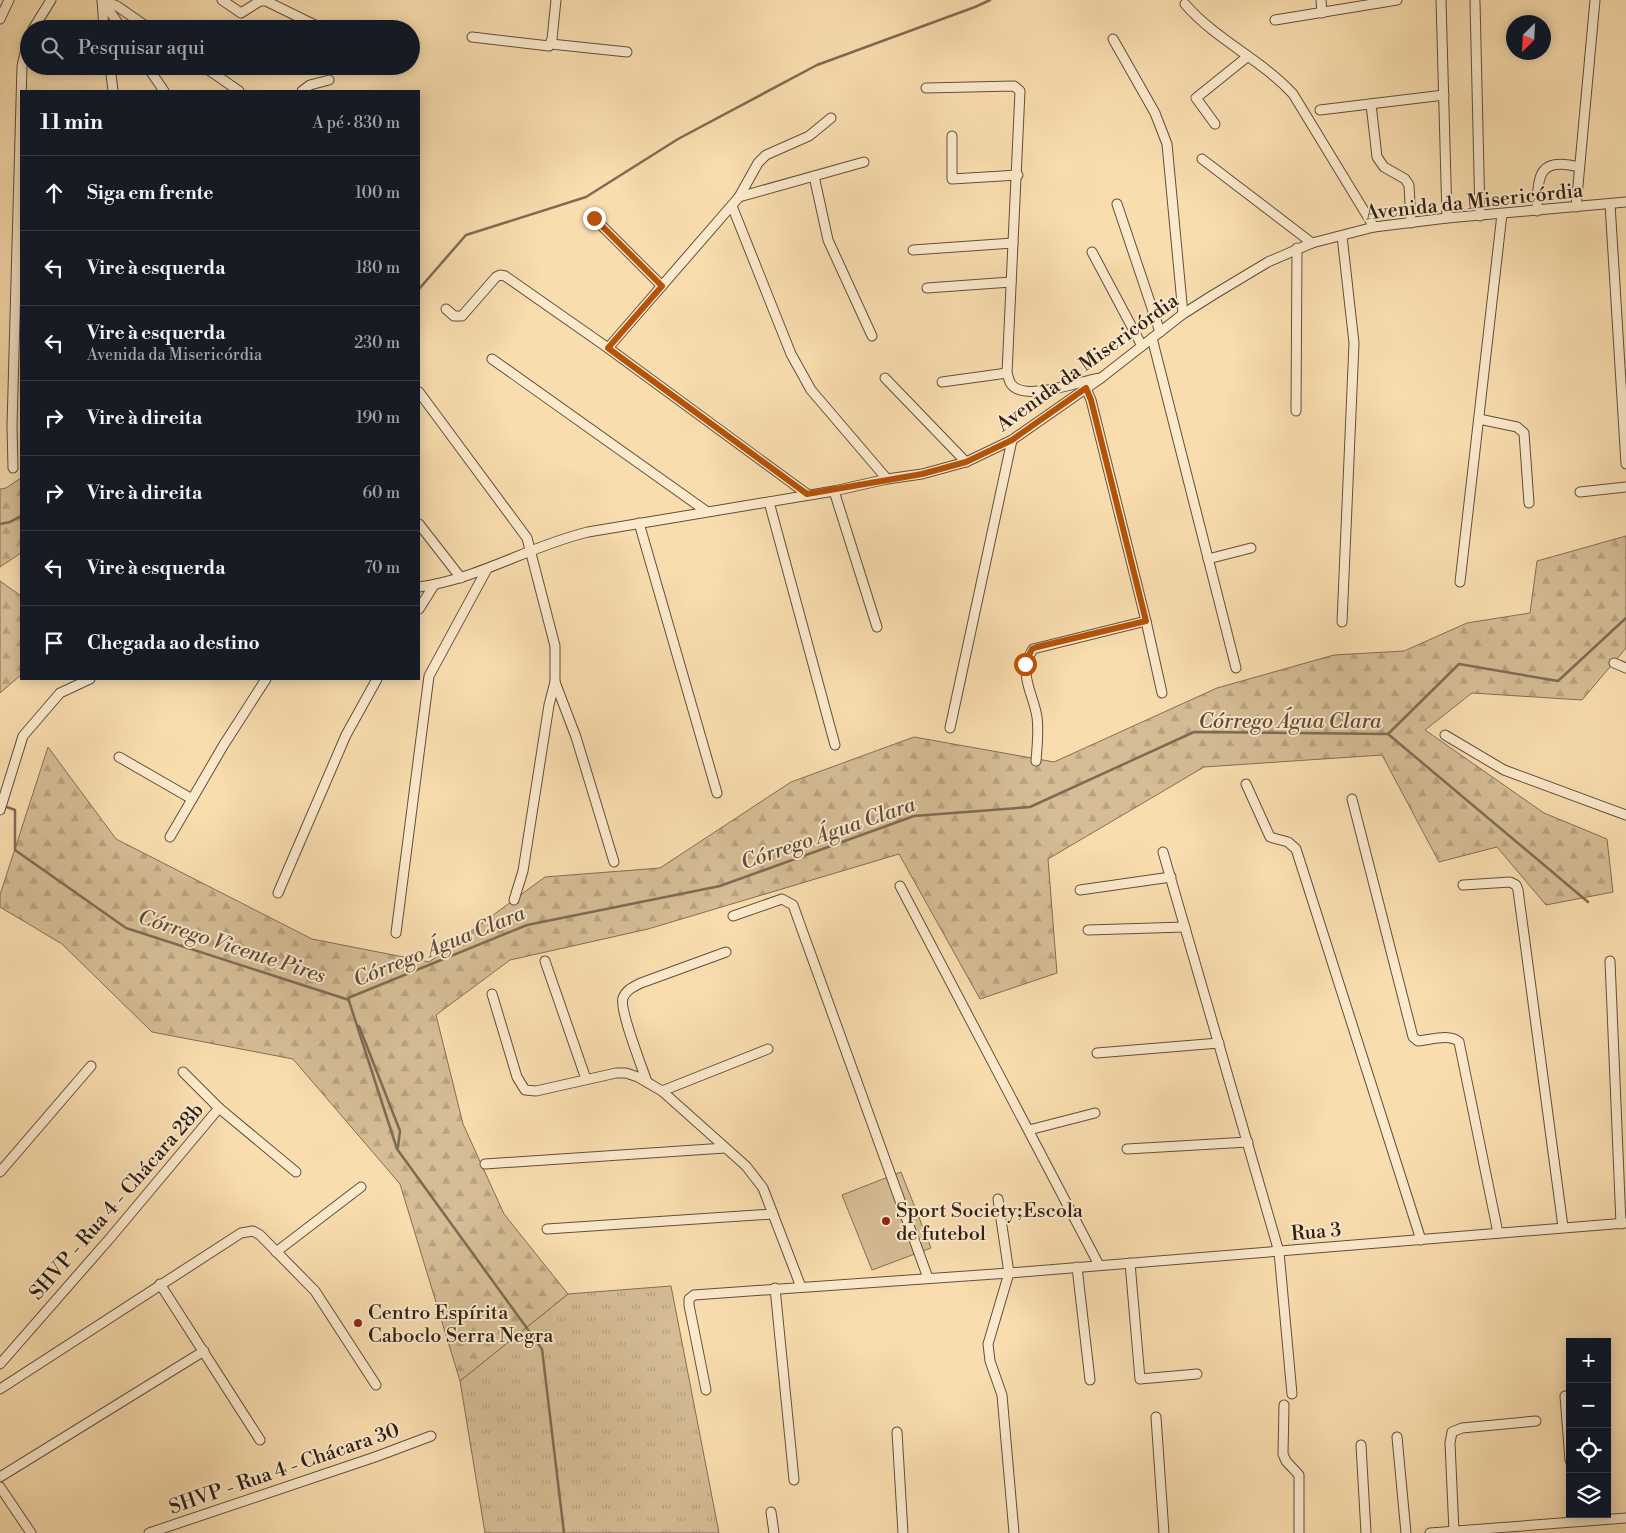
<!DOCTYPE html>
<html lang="pt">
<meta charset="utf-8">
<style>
body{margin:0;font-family:"Libre Bodoni",serif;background:#20242c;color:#f1f3f6}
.controls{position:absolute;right:15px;bottom:15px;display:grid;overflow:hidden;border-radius:0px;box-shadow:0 2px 12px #0003}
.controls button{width:45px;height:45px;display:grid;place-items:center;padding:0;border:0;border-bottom:1px solid #363941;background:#171b24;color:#f1f3f6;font:25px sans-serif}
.compass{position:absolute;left:1506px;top:15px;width:45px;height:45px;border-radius:50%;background:#171b24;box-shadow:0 2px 12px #0003;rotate:204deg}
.stop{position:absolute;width:15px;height:15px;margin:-11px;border:4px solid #b45309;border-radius:50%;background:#fff}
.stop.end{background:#b45309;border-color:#fff;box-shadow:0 1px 5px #0008}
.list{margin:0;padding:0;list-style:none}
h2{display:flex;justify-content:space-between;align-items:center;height:65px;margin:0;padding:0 20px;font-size:21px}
h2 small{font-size:16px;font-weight:400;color:#9ea1a6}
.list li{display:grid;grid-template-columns:32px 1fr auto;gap:15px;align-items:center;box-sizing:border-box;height:75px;padding:0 20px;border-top:1px solid #363941}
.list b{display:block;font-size:19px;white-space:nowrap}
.list p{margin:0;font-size:16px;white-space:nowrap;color:#9ea1a6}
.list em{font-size:16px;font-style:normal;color:#9ea1a6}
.icon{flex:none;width:28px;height:28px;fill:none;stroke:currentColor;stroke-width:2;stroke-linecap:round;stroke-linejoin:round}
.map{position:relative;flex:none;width:1626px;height:1533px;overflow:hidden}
.search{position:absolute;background:#171b24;box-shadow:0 2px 12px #0003;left:20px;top:20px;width:400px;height:55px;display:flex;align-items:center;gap:12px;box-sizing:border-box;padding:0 18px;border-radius:28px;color:#9ea1a6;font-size:19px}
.panel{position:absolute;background:#171b24;box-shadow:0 2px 12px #0003;left:20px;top:90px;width:400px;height:590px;border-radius:0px}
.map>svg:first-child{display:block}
</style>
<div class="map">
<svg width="1626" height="1533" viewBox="0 0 1626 1533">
<defs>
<pattern id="grass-tufts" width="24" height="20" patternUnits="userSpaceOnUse" patternTransform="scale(1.25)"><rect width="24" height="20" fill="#d6bd95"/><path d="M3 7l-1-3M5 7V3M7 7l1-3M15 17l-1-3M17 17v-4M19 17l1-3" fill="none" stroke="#b8a280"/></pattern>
<pattern id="forest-firs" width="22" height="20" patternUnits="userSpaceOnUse" patternTransform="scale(1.25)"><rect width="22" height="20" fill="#d6bd95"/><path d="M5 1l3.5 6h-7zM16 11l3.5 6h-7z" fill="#b8a280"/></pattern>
</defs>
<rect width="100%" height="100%" fill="#f9ddaf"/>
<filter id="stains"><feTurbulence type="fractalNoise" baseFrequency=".004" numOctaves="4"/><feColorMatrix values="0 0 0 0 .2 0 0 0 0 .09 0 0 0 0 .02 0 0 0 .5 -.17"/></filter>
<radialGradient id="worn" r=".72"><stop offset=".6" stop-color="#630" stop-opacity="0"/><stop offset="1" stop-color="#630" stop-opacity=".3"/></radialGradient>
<path fill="url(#grass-tufts)" stroke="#826e56" d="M671,1286L719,1533H485L460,1381L568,1294Z"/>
<g fill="url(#forest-firs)" stroke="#826e56">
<path d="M21,478V553L0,567V489L6,488Z"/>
<path d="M1626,536V648L1582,700L1472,693L1425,730L1544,813L1607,839L1613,892L1546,905L1497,847L1439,862L1382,755L1204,767L1048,859L1057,973L980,999L899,854L648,929L510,960L436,1015L463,1124L504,1214L568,1294L460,1381L400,1184L293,1059L152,1032L62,944L0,907V895L48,747L116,839L312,939L429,962L545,877L660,868L791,782L914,737L1054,762L1217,688L1334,655L1404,651L1467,623L1530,613L1537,561Z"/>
<path d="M0,581L21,596V675L0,693Z"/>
</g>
<path fill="#d6bd95" stroke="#826e56" d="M901,1172L931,1248L872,1270L842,1195Z"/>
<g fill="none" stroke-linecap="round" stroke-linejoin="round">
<g stroke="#7e6b53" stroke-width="2.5">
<path d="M419,289L466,235L586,197L678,139L817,65L975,7L990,0"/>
<path d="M0,524L10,522L21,516"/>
<path d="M1388,734L1459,664L1558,681L1626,618"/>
<path d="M4,806L15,810V850L126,928L349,1000"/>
<path d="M359,1026L400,1131L398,1147"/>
<path d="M564,1533L542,1349L397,1149L348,998L527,925L720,886L914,816L1030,807L1194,732L1388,734L1588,902"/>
</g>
<defs>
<g id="minor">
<path d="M102,0L122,29"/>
<path d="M222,0L241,13L260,1H266L323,29"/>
<path d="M1321,0L1322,13"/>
<path d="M1441,0L1447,218"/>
<path d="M1475,2L1480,216"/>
<path d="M1185,4C1217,41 1261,59 1293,94L1374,227"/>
<path d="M0,19L9,0"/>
<path d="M1275,20L1397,0"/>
<path d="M33,29L51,0"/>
<path d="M104,29L102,0L117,6L150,29"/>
<path d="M472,37L549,46L552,39L556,0"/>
<path d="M1113,39L1155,113L1167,144L1183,314"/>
<path d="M551,44L627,52"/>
<path d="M110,66L113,91"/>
<path d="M147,66L164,91"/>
<path d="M203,66L239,91"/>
<path d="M926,88L1014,86L1020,91L1007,373C1008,376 1009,381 1011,384C1025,403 1081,380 1101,378"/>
<path d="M302,91L310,85L329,80"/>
<path d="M1371,104L1377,157L1384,167L1405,179L1409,185L1411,223"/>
<path d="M1320,110L1444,95"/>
<path d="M1215,124L1196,98L1247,57"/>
<path d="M952,136V179L1018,175"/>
<path d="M1202,159L1312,243"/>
<path d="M814,176L828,240L872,336"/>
<path d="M739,197L864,162"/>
<path d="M1117,204L1160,332"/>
<path d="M1610,204L1626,464"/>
<path d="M732,206L791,354L811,390L887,479"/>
<path d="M1576,207L1595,0"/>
<path d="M1537,211C1538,177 1537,156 1579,167"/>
<path d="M594,218L662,286"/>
<path d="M913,250L1013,243"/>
<path d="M1092,252L1142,346"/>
<path d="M927,288L1011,282"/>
<path d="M446,309L454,316H462L496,277L500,275L505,276L608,348L807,494"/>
<path d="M1152,338L1236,668"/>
<path d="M608,348L739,197L758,163L766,155L809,136L831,118"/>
<path d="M492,359L706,511"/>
<path d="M885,378L966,462"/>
<path d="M942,382L1007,373"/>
<path d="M1086,388L1091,400L1146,621L1162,693"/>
<path d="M419,392L527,538L555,646V682L549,705L523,871L514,900"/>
<path d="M1296,411L1297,248"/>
<path d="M1479,419L1517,427L1524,433L1529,503"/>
<path d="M13,468L12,426L22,66L29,36"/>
<path d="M834,491L877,627"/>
<path d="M1580,492L1626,487"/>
<path d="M769,502L835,745"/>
<path d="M639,523L717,793"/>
<path d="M419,524L461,578"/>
<path d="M1208,559L1251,548"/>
<path d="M1460,582L1502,214"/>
<path d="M419,587C479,579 529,546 588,532L834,491L887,479L922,474L966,462L1012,440L1101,378L1183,314L1213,295L1268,262L1312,243L1374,227L1447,218L1626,202"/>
<path d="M419,609L434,585"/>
<path d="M1342,622L1354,343L1342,236"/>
<path d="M1614,663L1626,668"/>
<path d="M555,682L576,737L614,862"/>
<path d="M950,728L1012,440"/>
<path d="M1445,735L1504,770L1626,815"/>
<path d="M119,757L192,799"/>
<path d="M1036,761C1037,747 1039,732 1037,717C1033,692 1017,674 1033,649L1146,621"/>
<path d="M1246,784L1270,837L1288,842L1296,849L1421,1240"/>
<path d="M1352,799L1413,1037L1418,1041C1430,1040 1450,1033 1459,1042L1498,1233"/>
<path d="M0,810L23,736L60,693L90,679"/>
<path d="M170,837L223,746L266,679"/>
<path d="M1163,852L1279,1252L1292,1394"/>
<path d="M1463,885L1510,882L1516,885L1518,890L1563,1227"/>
<path d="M900,886L1099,1265"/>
<path d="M1080,890L1171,877"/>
<path d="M278,893L346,735L377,679"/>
<path d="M733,916L782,899L793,905L928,1278"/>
<path d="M1088,930L1185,927"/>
<path d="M396,933L429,676L487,569"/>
<path d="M545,961L586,1079"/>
<path d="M1610,961L1621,1224"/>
<path d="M492,994L517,1077L525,1090L536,1091L616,1073H626L638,1077L662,1091L746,1166L763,1188L801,1287"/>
<path d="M1097,1053L1219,1043"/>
<path d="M183,1072L219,1108L296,1172"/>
<path d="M647,1082C642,1067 619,1009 623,998C626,990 633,987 641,983L726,952"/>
<path d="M662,1091L768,1049"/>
<path d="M1029,1130L1095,1113"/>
<path d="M1127,1149L1248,1142"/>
<path d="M485,1164L725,1148"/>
<path d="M0,1172L91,1066"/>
<path d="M998,1199L1009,1273L988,1344L990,1361L1002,1395L1014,1533"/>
<path d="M547,1229L773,1214"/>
<path d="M276,1252L361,1187"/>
<path d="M1130,1263L1140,1379L1197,1374"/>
<path d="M1077,1267L1090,1380"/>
<path d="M160,1284L260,1440"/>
<path d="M775,1288L794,1480"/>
<path d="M0,1364L111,1237L219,1108"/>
<path d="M0,1389L241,1233L253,1231L260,1235L315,1291L376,1385"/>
<path d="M706,1390L689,1305V1299L694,1295L1009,1273L1626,1223"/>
<path d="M1565,1396L1570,1460"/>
<path d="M1284,1405L1283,1454L1286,1461L1299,1475V1533"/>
<path d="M1156,1417L1164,1533"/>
<path d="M897,1432L903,1533"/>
<path d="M1397,1437L1406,1533"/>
<path d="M1361,1445L1366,1533"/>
<path d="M0,1477L204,1351"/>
<path d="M0,1487L31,1533"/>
<path d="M771,1512L774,1533"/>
<path d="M1454,1532L1450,1443L1452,1432L1462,1428L1536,1421"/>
<path d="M149,1533L375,1457L431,1436"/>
<path d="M1430,1533L1626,1518"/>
</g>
</defs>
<use href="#minor" stroke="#614f3d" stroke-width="11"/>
<use href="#minor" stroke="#fbe9cb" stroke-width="9"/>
</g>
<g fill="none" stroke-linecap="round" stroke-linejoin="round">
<path stroke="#b45309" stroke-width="6" d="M594,218L662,286L608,348L807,494L922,474L966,462L1012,440L1086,388L1091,400L1146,621L1037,647L1032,649L1025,664"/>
</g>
<g fill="#8f2418" stroke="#fbe9cb" stroke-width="2">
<circle cx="886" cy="1221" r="5"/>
<circle cx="358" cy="1323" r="5"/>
</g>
<g text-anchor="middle" stroke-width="4" stroke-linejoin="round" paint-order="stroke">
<g font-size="20" fill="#2e2017" stroke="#fbe9cb">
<text transform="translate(1474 201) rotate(-6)" y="7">Avenida da Misericórdia</text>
<text transform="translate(1087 362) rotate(-36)" y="7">Avenida da Misericórdia</text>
<text transform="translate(116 1201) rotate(-49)" y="7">SHVP - Rua 4 - Chácara 28b</text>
<text transform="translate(1316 1231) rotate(-5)" y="7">Rua 3</text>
<text transform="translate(284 1468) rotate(-19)" y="7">SHVP - Rua 4 - Chácara 30</text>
</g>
<g font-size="20" fill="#2e2017" stroke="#fbe9cb" text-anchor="start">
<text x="896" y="1217">Sport Society;Escola<tspan x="896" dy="23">de futebol</tspan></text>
<text x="368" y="1319">Centro Espírita<tspan x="368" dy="23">Caboclo Serra Negra</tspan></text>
</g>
<g font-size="21" font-style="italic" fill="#5d4c3a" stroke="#fbe9cb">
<text x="1290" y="728">Córrego Água Clara</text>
<text transform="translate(828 833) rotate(-19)" y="7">Córrego Água Clara</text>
<text transform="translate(232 946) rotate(18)" y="7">Córrego Vicente Pires</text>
<text transform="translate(439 946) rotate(-22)" y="7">Córrego Água Clara</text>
</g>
</g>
<rect width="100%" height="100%" filter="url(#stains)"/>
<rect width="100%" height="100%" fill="url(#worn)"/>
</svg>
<div class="controls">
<button>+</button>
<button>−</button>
<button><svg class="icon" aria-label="locate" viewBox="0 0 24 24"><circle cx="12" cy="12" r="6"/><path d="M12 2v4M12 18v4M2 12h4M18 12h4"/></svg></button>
<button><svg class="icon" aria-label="layers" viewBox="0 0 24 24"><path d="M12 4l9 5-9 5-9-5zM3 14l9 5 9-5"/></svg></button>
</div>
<svg class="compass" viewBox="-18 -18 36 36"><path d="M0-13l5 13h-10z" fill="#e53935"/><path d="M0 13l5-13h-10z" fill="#9ea1a6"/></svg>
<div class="stop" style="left:1025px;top:664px"></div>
<div class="stop end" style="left:594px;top:218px"></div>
<div class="search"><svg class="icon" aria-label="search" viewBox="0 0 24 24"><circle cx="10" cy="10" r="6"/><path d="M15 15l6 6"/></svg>Pesquisar aqui</div>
<section class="panel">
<h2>11 min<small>A pé · 830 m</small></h2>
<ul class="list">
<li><svg class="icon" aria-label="ahead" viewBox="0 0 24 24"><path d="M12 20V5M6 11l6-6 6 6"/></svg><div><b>Siga em frente</b></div><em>100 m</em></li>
<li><svg class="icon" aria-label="left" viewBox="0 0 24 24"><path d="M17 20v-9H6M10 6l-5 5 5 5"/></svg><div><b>Vire à esquerda</b></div><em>180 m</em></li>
<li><svg class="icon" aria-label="left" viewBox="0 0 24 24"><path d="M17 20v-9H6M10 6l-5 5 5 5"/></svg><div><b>Vire à esquerda</b><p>Avenida da Misericórdia</p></div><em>230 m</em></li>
<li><svg class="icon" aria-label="right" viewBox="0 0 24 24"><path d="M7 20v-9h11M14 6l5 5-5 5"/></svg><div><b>Vire à direita</b></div><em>190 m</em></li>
<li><svg class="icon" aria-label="right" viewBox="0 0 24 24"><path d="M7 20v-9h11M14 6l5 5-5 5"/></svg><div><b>Vire à direita</b></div><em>60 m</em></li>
<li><svg class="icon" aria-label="left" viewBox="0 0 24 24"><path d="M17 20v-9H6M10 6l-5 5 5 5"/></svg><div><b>Vire à esquerda</b></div><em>70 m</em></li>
<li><svg class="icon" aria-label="arrive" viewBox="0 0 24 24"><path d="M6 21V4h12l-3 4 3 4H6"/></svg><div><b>Chegada ao destino</b></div></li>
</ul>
</section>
</div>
